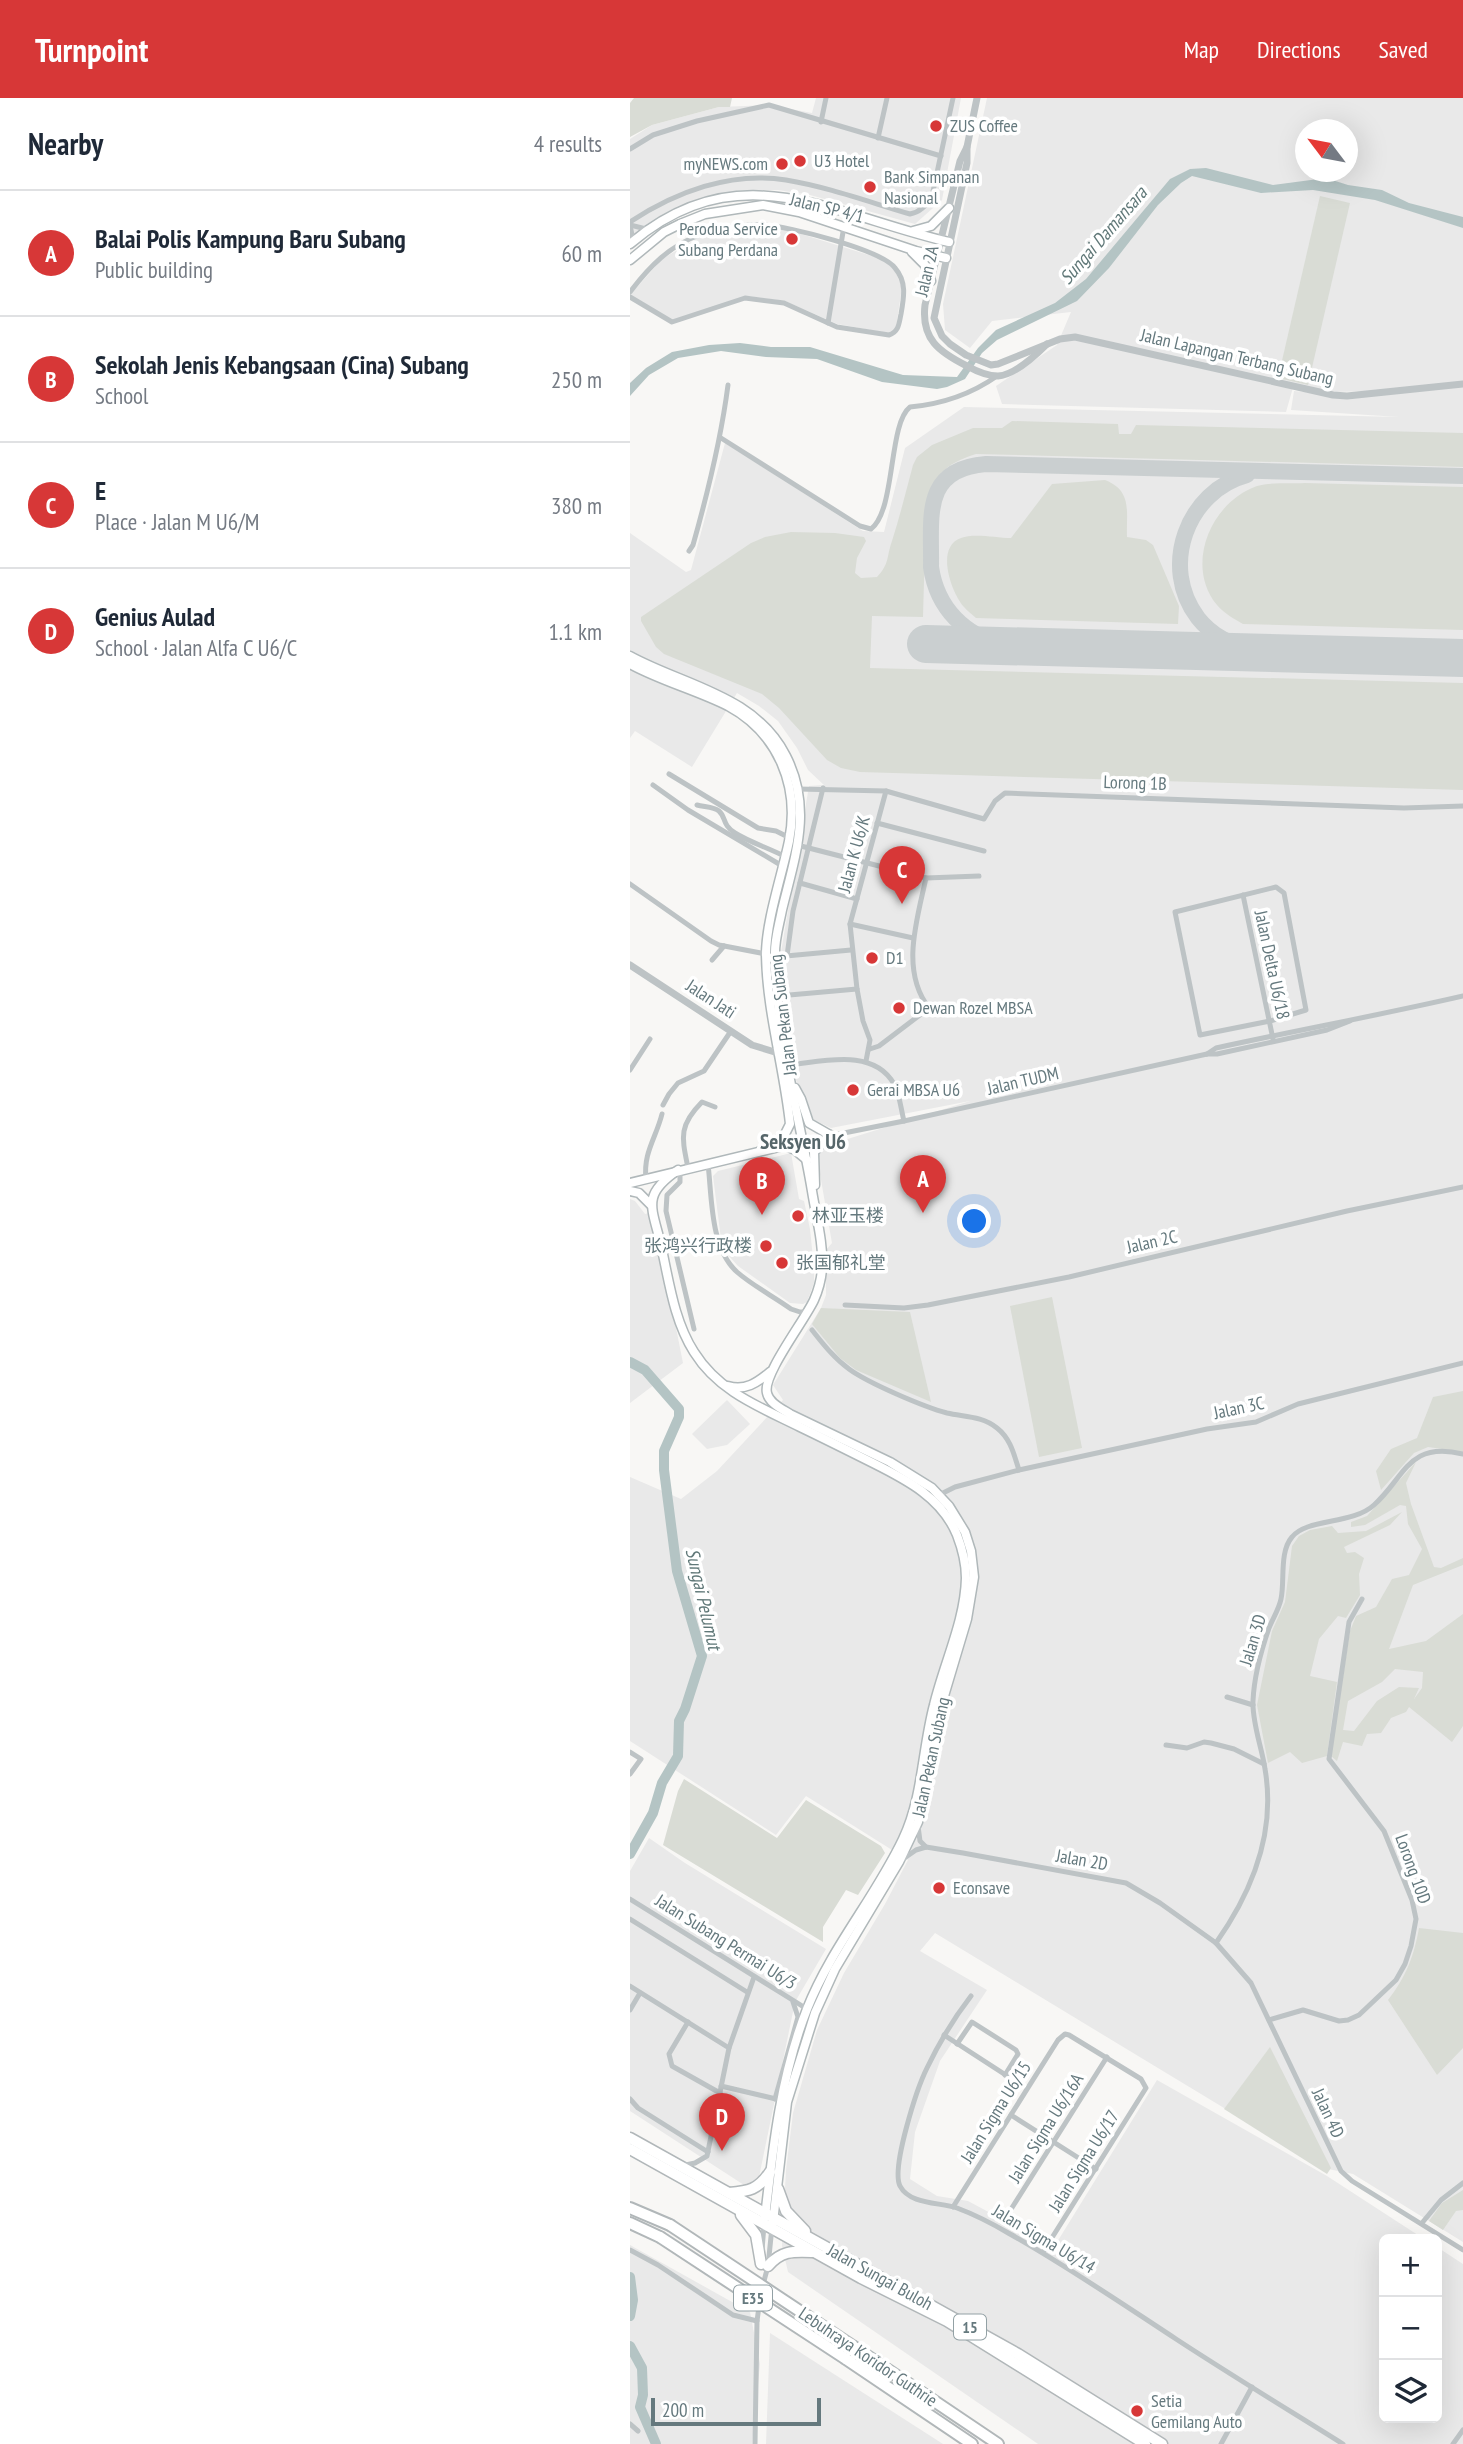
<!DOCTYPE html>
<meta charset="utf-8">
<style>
body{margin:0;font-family:"PT Sans Narrow","Noto Sans SC",sans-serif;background:#f2f2f3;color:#1f2937}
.controls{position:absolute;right:21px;bottom:21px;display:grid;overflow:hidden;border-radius:10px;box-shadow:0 7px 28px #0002}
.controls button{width:63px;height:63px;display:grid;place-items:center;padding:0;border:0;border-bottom:2px solid #e0e1e3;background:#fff;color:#1f2937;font:35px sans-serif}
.compass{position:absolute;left:665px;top:21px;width:63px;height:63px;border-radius:50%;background:#fff;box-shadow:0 7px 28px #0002;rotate:302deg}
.scale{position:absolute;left:21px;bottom:18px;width:170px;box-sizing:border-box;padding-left:7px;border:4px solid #65797e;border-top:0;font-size:19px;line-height:24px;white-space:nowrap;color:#65797e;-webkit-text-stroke:5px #fff;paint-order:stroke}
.you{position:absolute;left:345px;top:1124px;width:24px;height:24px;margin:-18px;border:5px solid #fff;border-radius:50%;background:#1a73e8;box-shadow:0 0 0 10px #1a73e833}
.badge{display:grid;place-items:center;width:46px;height:46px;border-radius:50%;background:#d73737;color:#fff;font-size:23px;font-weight:700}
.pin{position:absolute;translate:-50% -58px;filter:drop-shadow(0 2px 4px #0008)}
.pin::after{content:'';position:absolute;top:37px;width:24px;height:21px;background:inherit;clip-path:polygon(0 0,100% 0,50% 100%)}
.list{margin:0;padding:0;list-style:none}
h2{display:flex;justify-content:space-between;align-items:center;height:91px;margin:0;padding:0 28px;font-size:30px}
h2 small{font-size:23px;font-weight:400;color:#747a83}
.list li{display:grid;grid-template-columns:46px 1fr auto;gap:21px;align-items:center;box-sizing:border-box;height:126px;padding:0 28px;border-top:2px solid #e0e1e3}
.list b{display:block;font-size:26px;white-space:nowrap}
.list p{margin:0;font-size:23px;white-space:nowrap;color:#747a83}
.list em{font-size:23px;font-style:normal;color:#747a83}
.icon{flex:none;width:38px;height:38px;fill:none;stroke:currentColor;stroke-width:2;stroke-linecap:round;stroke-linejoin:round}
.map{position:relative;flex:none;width:833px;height:2346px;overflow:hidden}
header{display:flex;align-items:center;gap:42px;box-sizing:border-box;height:98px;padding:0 35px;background:#d73737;color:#fff}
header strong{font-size:33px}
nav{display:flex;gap:38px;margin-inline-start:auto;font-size:24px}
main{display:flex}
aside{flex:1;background:#fff}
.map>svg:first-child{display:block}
</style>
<header>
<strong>Turnpoint</strong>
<nav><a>Map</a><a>Directions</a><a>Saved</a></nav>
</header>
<main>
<aside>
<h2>Nearby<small>4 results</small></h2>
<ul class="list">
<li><span class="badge">A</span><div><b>Balai Polis Kampung Baru Subang</b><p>Public building</p></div><em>60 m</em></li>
<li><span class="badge">B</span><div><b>Sekolah Jenis Kebangsaan (Cina) Subang</b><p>School</p></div><em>250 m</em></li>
<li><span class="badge">C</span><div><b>E</b><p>Place · Jalan M U6/M</p></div><em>380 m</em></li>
<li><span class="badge">D</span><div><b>Genius Aulad</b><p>School · Jalan Alfa C U6/C</p></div><em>1.1 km</em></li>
</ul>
</aside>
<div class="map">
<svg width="833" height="2346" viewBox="0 0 833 2346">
<rect width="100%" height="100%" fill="#f8f7f5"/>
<g fill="#e9e9e9" fill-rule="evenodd">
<path d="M186,0H331L312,102L285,126L180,97L148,92H112L88,96L48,108L27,120L0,142V41L22,27L89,9L139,7L182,15Z"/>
<path d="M357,0H833V2144L723,2076L693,2070L305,1835L290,1853L357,1892L310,1963L285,2034L280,2081L307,2098L338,2103L424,2149L527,1982L697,2078L794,2141H754V2320H807V2149L833,2166V2346H408L158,2174L152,2148L156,2072L163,2015L187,1932L214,1875L255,1806L278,1762L176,1698L146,1737L0,1643V1379L51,1401L87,1373L153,1302L143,1287L191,1210L196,1197V1152L202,1145L187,1059L195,1048L340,1003L201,1030L184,1022L175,1006L164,977L150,860L179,688L194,687L178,672L167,650L148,623L129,608L107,595L62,669L5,633L0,640V435L56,474L61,472L95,345L233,433L254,434L275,350L334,309L769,319L661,312L664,293L717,298L749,293L704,294L664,286L656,314L372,306L366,288L427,247L441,214L362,223L340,250L315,232L313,206ZM676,32H718V74H676Z"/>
<path d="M134,129L155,131L255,162L266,175L272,189L266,230L263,234L258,235L207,226L155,203L117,198L42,222L0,197L32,161L70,139L108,130Z"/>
<path d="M161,1055L169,1101L174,1103L180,1131L184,1170V1185L177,1204L173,1206L160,1205L108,1168L98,1157L91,1141L83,1078L88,1073Z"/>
<path d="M0,1101L5,1103L15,1116L23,1114L53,1265L0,1305Z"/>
<path d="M97,1302L120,1326L97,1347L77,1351L62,1336Z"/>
<path d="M19,1740L55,1765L196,1851L165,1904L128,2084L114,2087L0,2013V1773Z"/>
<path d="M0,2147L120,2214L130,2266L122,2346H0Z"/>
<path d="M140,2235L313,2346H136Z"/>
</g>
<g fill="#d9dcd5" fill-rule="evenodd">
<path d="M4,0H102L100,9H89L22,27L0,39V5Z"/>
<path d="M690,98L720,105L678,287L648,280Z"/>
<path d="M382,323L488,326L489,336H501L506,327L833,335V369L346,356C316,365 301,379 296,410L293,519L242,518L240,570L833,585V692L230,674L211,670L197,662L149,610L132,596L34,556L26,549L11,523V519L121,445L135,439L161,434L205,435L234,439L236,443L227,460L225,475L231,480L247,479C260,465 256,460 262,443C270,418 276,393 283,367L287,359L302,347L343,330H372Z"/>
<path d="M475,382C503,393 496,414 497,439L516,442L523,447L549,508L548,526L346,520C342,516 337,513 334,509C321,494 305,449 331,440C344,435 366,440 381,440L422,386Z"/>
<path d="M675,385L833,389V532L613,526C604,521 594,515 587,507C554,467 581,404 627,388C641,384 660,386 675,385Z"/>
<path d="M422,1199L452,1350L409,1359L380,1208Z"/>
<path d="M191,1210L280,1214L301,1304L226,1272L210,1260L182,1226Z"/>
<path d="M833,1293V1354L798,1349L784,1355L751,1392L746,1373L761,1351L787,1340L803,1299Z"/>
<path d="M786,1364L776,1385L781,1406L804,1469L811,1470L833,1460V1467L783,1487L759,1551L796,1543L833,1516V1628L822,1644L779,1609L776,1614L761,1620L751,1635L737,1636L732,1648L713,1644L707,1663L701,1658L720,1533L726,1518L746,1509L762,1481L779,1477L792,1451L778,1426L776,1408L770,1407L735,1427L721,1429V1424L737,1418ZM765,1571L793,1574L792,1590L784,1601L789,1590L769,1589L747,1603L724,1633L713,1632L718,1603L752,1584Z"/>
<path d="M772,1414L760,1427L714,1449L717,1455L725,1454L734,1460L729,1476L730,1497L716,1520L708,1518L689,1541L680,1578L707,1584L697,1658L672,1665L660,1654L638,1665L627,1607L642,1533L655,1504L662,1448L669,1438L680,1432L702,1428L708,1435L736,1433Z"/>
<path d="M54,1681L147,1740L176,1702L251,1748L255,1755L228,1797L216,1792L193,1829V1844L33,1747L48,1693Z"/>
<path d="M789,1830L833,1835V1950L807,1977L758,1902C776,1879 784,1858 789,1830Z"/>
<path d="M640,1949L701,2070L697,2076L594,2011Z"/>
<path d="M833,2092V2112L826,2113L813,2132L799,2123L812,2105Z"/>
</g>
<path fill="#b4c4c4" d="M576,70L643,87L696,80L718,87L752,92L779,105L833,119V130L745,102L683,92L631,95L562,78L551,85L528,107L479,170L447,203L367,242L352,255L335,281L317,289L307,291L252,284L187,261L136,259L91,253L48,260L19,277L0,298V285L16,270L42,254L79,247L110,245L141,249H180L273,277L327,279L348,250L366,232L425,205L456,181L540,81L560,71Z"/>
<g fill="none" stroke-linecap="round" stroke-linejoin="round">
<g stroke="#b4c4c4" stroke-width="10">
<path d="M0,1264L15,1272L49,1311V1319L34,1353V1372L47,1473L72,1558L55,1611L49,1623L48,1658L32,1685L23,1715L0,1756"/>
<path d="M0,2179L3,2202L0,2218"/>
<path d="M0,2248L12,2270L13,2297L10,2309L26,2346"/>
</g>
<g stroke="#cacfd0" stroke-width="16">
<path d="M617,377C557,393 529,469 568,520C582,538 601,546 622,554"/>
<path d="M374,548C335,537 307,511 301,469C302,420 291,371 356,366L833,378"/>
</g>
<path stroke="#cacfd0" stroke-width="38" d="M296,546L833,560"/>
<defs>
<g id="secondary">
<path d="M283,133L301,128L319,110"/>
<path d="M0,146C109,53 202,117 319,144"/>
<path d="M282,154L295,167L301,183"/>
<path d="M0,162L34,134L50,126L75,116L133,107L169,114L286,153L316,160"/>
<path d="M0,558C55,588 125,597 156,658C183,711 165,758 152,812C149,828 144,843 145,859C146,938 169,1016 182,1093C186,1118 194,1147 192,1172C191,1182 188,1193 184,1202C175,1222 132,1277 137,1295C139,1305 152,1311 160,1316L260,1364L302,1390L319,1408L335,1434L341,1453L344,1479L337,1521L311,1608L288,1724L269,1764L205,1871L185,1915L157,2004L143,2124"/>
<path d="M0,566C31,583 66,592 98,608C148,635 170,688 159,743C152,777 136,823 136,857C137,914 154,969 160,1026L154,1038L130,1053"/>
<path d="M165,990L171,1001L179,1025L200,1037"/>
<path d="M154,1047L165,1052L177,1062"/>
<path d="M48,1072C11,1097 22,1109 31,1147C39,1183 44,1223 64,1254C89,1294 130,1309 170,1329C195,1341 219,1353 243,1365C277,1382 312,1400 327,1437C332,1450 336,1465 336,1480C335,1523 314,1565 304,1607C292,1652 293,1699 273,1741C245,1800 201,1850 177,1911C151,1977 143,2048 135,2119"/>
<path d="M0,1085L174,1043"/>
<path d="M185,1087L184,1054L200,1037"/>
<path d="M0,1093L9,1095L21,1107"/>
<path d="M98,1288C115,1293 127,1285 140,1274"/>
</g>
<g id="trunk">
<path d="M0,2040L388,2256L532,2346"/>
<path d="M0,2051L231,2180L317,2223L515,2346"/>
<path d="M148,2091L156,2113L175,2133"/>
<path d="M99,2095C119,2093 128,2092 140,2074"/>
<path d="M111,2117L126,2137L131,2166"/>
<path d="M138,2168C151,2153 162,2153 182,2154"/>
</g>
<g id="motorway">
<path d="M0,2110L40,2127"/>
<path d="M0,2125L30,2139"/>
<path d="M224,2249L368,2346"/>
<path d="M216,2261L342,2346"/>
</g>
</defs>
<use href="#secondary" stroke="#b0b8ba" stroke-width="11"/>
<use href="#trunk" stroke="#b1b7b9" stroke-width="13"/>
<use href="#motorway" stroke="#b1b7b9" stroke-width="14"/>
<g stroke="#bdc3c5" stroke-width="5">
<path d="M191,24L196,0"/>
<path d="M248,40L257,0"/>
<path d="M0,51L23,37L67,23L139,7L311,58"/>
<path d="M0,124C45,94 101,73 156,82C198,89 239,104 280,116C291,114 297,107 302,98L323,0"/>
<path d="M0,127L16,131L20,129"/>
<path d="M0,127L2,137L0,142"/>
<path d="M0,194C19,169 40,147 70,137C90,130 113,126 134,127C158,128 252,152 265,170C277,184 274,199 271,216C269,225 269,234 259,237L207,229L154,205L115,200L42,224L0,199"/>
<path d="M198,225L214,128"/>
<path d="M91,340L230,428L241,431C266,412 258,326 280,309C313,306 340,297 367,278"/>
<path d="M59,453L63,447C78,394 91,341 98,287"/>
<path d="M39,676L128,730L146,733L160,740"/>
<path d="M23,687L58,712L154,769"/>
<path d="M168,691L256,693L354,721L365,703L375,695L774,710L833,708"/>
<path d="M67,707C74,709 84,709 89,713C96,719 92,727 105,735C119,744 139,750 156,759"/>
<path d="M247,725L354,753"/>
<path d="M167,747L296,780L349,778"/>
<path d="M170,785L227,801"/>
<path d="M0,786L81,843L89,847L136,856"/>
<path d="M646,789L654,795L676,912L640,923L570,937L545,814Z"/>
<path d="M613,797L643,941"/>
<path d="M220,826L283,840"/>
<path d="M157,858L163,813L193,690"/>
<path d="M145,859L221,852"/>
<path d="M82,862L94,848"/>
<path d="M148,898L227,891"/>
<path d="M240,951L249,948L299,910C270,873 287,822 296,780"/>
<path d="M577,956L586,950C668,932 751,917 833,898"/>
<path d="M236,963L240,942L233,923L227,891L220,826L256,693"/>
<path d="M158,967C192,964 243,949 264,986C270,997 271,1012 274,1023"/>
<path d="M0,972L20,941"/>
<path d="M33,1007L39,996L48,985L74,973L101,933"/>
<path d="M174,1043L274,1023L577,956H587L697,932L720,923"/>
<path d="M78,1066C82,1099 80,1150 107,1174C123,1188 143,1198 161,1211L170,1214H178"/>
<path d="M58,1070C52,1040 48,1028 72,1004L85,1009"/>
<path d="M50,1072V1084L37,1097L36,1113L64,1231"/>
<path d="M16,1081C13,1055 26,1040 32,1016"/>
<path d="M215,1207L274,1210L298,1207L439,1179L717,1113L833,1089"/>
<path d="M182,1232C193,1246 204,1260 219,1271C238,1285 294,1309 317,1315C335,1319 352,1318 367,1330C381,1341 384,1357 389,1372"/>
<path d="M309,1397L325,1389L389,1372L577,1331L626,1324L668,1306L833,1265"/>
<path d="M597,1599L623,1607"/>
<path d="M536,1647L557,1650L574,1644L581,1645L604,1651L634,1666"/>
<path d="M0,1654L11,1661L0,1676"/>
<path d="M288,1728L290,1743L296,1749"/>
<path d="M273,1761L286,1752L296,1749L333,1755L496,1785L530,1805L586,1845L621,1885L711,2073L722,2083L833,2152"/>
<path d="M0,1801L177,1911"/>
<path d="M0,1821L117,1894"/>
<path d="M586,1845C622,1794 646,1734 635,1671C632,1650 622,1625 623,1603C624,1579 631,1553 639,1530C643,1520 649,1511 651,1501C655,1483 649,1454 662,1439C677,1420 722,1427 744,1407C776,1378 778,1343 833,1356"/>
<path d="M0,1888L99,1950"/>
<path d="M341,1898C324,1920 309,1945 297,1970C287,1990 261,2070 270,2088C280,2107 310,2104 327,2110C346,2117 363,2126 380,2136C437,2168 491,2205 546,2241C601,2277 657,2311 713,2346"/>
<path d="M0,1912L10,1895"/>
<path d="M639,1922L673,1912L709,1923L718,1922L729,1917L766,1882L775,1866L781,1848L786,1821L782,1802L754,1733L699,1661L719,1524L732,1501"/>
<path d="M58,1924L39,1956L42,1968L90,1995"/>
<path d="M314,1937L388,1985"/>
<path d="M327,1946L342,1924L386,1952L388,1956L375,1977"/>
<path d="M91,1988L146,2001"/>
<path d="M0,2001L8,2010L78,2054"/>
<path d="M145,2001L168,1919L163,1904"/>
<path d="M381,2017L466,2071"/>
<path d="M51,2068L65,2065L77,2058L99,1950L124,1879"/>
<path d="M323,2109L428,1942L435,1936L439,1937L511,1981L516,1990L413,2154"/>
<path d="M378,2116L477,1959"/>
<path d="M792,2125L811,2102L833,2085"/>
<path d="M0,2152L28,2167L103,2217L127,2223"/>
<path d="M132,2152L134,2127"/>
<path d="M0,2326L8,2333"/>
<path d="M125,2346L127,2223L131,2194L138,2168L142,2129"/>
<path d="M591,2346L622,2289"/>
<path d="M823,2346L833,2332"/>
</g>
<g stroke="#bdc3c5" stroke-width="7">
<path d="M347,0L337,49L330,63L295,207C291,241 309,254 337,268C346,273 356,278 368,278C385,277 405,258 417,246"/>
<path d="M337,49V65L304,220L312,238L320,246L336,257L361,267L368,266L430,241L445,239L703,297L717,298L833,286"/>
<path d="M0,867L122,947L148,955"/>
</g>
<use href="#secondary" stroke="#fff" stroke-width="8"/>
<use href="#trunk" stroke="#fff" stroke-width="10"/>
<use href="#motorway" stroke="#fff" stroke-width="10"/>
<defs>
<g id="motorway-bridge">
<path d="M40,2127L224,2249"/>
<path d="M30,2139L216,2261"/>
</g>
</defs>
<use href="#motorway-bridge" stroke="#b1b7b9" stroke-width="14" stroke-linecap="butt"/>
<use href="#motorway-bridge" stroke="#fff" stroke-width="10"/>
</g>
<g fill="#d73737" stroke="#fff" stroke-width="2.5">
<circle cx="306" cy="28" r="7"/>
<circle cx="170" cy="63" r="7"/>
<circle cx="152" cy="66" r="7"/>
<circle cx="240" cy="89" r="7"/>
<circle cx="162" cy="141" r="7"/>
<circle cx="242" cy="860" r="7"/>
<circle cx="269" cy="910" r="7"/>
<circle cx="223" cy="992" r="7"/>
<circle cx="168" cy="1118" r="7"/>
<circle cx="136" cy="1148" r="7"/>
<circle cx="152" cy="1165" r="7"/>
<circle cx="309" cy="1790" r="7"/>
<circle cx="507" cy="2313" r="7"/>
</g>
<g text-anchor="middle" stroke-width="7" stroke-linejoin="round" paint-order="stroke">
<g fill="#fff" stroke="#93a1a5" stroke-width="2">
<rect x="104" y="2187.5" width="38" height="25" rx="5"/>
<rect x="324" y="2216.5" width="32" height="25" rx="5"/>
</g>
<g font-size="16" font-weight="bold" fill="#65797e">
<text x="123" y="2206">E35</text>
<text x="340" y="2235">15</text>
</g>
<g font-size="18" fill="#65797e" stroke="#fff" text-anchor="start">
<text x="320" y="34">ZUS Coffee</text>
<text x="184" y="69">U3 Hotel</text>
<text x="138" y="72" text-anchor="end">myNEWS.com</text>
<text x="254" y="85">Bank Simpanan<tspan x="254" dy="21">Nasional</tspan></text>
<text x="148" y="137" text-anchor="end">Perodua Service<tspan x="148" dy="21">Subang Perdana</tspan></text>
<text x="256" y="866">D1</text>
<text x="283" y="916">Dewan Rozel MBSA</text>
<text x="237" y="998">Gerai MBSA U6</text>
<text x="182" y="1124">林亚玉楼</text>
<text x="122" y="1154" text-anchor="end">张鸿兴行政楼</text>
<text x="166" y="1171">张国郁礼堂</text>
<text x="323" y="1796">Econsave</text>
<text x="521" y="2309">Setia<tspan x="521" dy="21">Gemilang Auto</tspan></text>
</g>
<g font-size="18" fill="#65797e" stroke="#fff">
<text transform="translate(197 110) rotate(14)" y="6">Jalan SP 4/1</text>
<text transform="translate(297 173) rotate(-77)" y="6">Jalan 2A</text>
<text transform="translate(607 259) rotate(13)" y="6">Jalan Lapangan Terbang Subang</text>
<text transform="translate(505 685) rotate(2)" y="6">Lorong 1B</text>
<text transform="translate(224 756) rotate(-75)" y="6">Jalan K U6/K</text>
<text transform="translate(642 867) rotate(78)" y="6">Jalan Delta U6/18</text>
<text transform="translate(81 901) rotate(33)" y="6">Jalan Jati</text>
<text transform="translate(153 917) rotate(-97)" y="6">Jalan Pekan Subang</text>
<text transform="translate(393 983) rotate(-13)" y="6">Jalan TUDM</text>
<text transform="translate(522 1144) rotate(-13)" y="6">Jalan 2C</text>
<text transform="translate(609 1310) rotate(-12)" y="6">Jalan 3C</text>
<text transform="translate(623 1542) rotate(-73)" y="6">Jalan 3D</text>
<text transform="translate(301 1659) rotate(-78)" y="6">Jalan Pekan Subang</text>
<text transform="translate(452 1762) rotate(10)" y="6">Jalan 2D</text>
<text transform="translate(783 1771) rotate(70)" y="6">Lorong 10D</text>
<text transform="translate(96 1844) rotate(32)" y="6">Jalan Subang Permai U6/3</text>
<text transform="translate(366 2014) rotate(-58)" y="6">Jalan Sigma U6/15</text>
<text transform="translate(698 2015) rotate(65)" y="6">Jalan 4D</text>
<text transform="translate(416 2030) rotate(-58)" y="6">Jalan Sigma U6/16A</text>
<text transform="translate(454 2063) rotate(-58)" y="6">Jalan Sigma U6/17</text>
<text transform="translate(414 2141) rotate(31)" y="6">Jalan Sigma U6/14</text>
<text transform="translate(250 2179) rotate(29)" y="6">Jalan Sungai Buloh</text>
<text transform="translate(238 2259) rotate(34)" y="6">Lebuhraya Koridor Guthrie</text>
</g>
<g font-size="19" font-style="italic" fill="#607878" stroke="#fff">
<text transform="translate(473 137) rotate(-49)" y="7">Sungai Damansara</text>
<text transform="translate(74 1501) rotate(77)" y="7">Sungai Pelumut</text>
</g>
<g font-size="21" font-weight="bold" fill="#56666a" stroke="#fff">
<text x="173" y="1051">Seksyen U6</text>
</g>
</g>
</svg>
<div class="controls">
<button>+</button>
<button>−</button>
<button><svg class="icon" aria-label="layers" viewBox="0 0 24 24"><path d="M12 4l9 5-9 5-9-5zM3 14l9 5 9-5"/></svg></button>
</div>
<svg class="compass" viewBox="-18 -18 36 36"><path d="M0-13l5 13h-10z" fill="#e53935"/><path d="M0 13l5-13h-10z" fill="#747a83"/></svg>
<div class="scale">200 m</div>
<div class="you"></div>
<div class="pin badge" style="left:293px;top:1115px">A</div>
<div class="pin badge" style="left:132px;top:1117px">B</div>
<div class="pin badge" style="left:272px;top:806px">C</div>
<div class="pin badge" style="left:92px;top:2053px">D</div>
</div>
</main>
